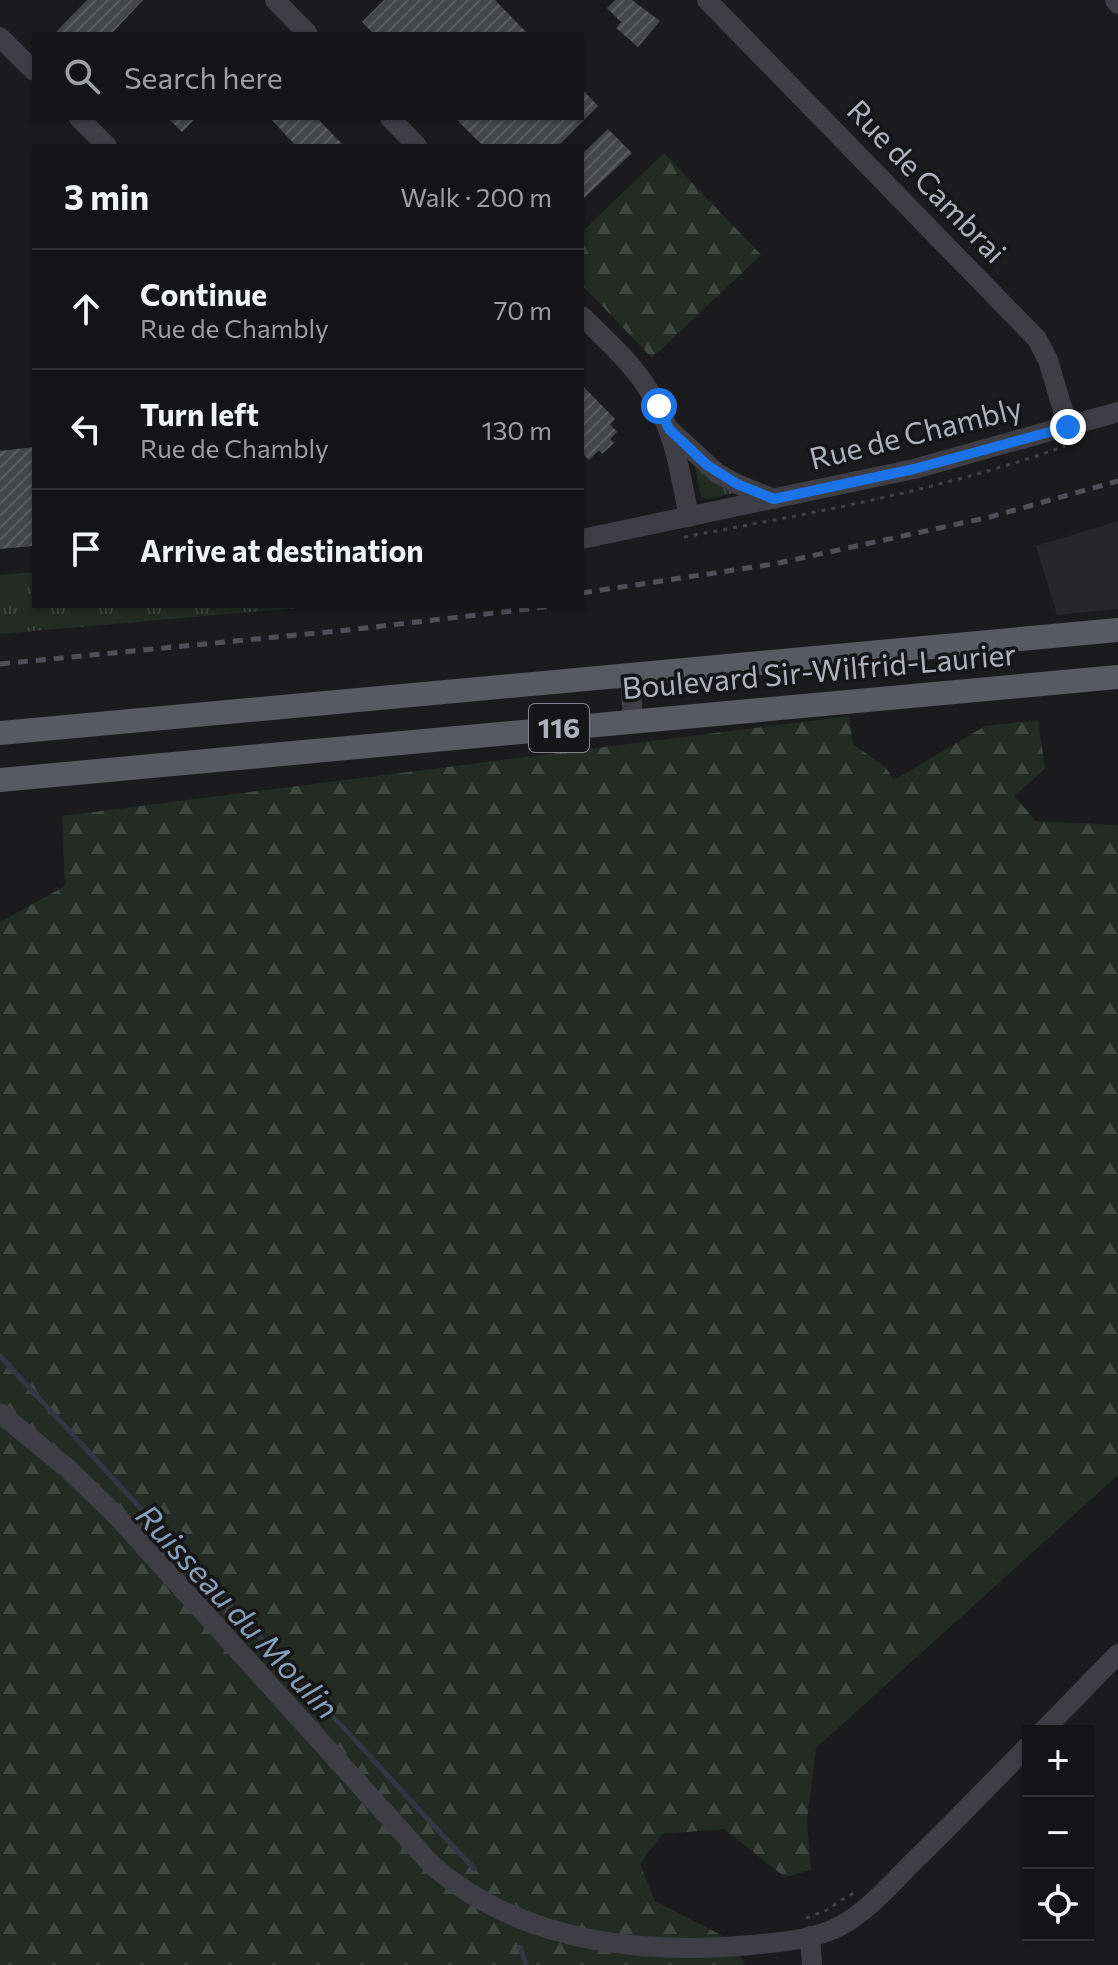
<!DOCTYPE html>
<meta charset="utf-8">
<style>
body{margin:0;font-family:Commissioner,sans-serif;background:#1d1d1f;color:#f1f3f6}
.controls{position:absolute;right:24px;bottom:24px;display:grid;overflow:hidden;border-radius:0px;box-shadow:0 2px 6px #0004}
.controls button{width:72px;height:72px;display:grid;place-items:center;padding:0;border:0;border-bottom:2px solid #333335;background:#141416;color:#f1f3f6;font:40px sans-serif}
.stop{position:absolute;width:24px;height:24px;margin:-18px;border:6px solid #1a73e8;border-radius:50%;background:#fff}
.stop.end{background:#1a73e8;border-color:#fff;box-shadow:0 2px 8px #0008}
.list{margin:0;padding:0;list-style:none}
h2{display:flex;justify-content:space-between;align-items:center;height:104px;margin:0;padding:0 32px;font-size:34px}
h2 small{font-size:26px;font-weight:400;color:#9d9ea1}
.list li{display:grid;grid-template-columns:52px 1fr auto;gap:24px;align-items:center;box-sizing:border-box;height:120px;padding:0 32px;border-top:2px solid #333335}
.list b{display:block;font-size:30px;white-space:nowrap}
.list p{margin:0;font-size:26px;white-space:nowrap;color:#9d9ea1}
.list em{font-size:26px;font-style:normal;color:#9d9ea1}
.icon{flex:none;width:44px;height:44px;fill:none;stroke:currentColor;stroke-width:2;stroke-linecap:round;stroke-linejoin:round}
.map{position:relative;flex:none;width:1118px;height:1965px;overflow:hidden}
.search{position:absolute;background:#141416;box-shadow:0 2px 6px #0004;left:32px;top:32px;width:552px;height:88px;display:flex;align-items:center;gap:20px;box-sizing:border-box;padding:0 28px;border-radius:0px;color:#9d9ea1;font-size:30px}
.panel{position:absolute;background:#141416;box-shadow:0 2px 6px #0004;left:32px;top:144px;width:552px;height:464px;border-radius:0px}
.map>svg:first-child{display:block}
</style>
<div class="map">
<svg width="1118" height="1965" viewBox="0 0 1118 1965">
<defs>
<pattern id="grass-tufts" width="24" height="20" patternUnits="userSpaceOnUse" patternTransform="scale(2)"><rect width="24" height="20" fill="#222b24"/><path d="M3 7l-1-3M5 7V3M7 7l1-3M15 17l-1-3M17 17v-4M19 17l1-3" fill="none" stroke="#3f4742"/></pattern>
<pattern id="forest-firs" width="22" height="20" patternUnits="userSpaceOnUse" patternTransform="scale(2)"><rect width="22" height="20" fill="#222b24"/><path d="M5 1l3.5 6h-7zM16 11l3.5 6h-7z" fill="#3f4742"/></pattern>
<pattern id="building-hatch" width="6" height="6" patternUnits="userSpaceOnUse" patternTransform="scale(2)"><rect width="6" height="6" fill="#45464a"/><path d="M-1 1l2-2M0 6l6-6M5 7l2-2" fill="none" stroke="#5d5e62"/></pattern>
</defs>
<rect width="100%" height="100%" fill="#1b1b1d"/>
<path fill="#27272a" d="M1118,521V609L1057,615L1036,546Z"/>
<g fill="url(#grass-tufts)">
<path d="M694,461L734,493L709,499L701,497Z"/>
<path d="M34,572V606H320L0,634V575Z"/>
</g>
<g fill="url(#forest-firs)">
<path d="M664,153L761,255L652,358L582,285V232Z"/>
<path d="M849,716L853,744L886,768L894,780L985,726L1038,720L1045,769L1014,796L1036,821L1118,825V1475L816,1748L807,1820L811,1870L785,1877L724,1829L662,1834L640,1864L655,1901L731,1940L745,1965H0V922L65,886L62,816Z"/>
</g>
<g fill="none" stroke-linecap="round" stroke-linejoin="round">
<g stroke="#303941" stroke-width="5">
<path d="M0,1356L474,1869"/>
<path d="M520,1947L526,1965"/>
</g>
</g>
<g fill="url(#building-hatch)">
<path d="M87,0H143L111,34H54Z"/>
<path d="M384,0H495L528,34H374L362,22Z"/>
<path d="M615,0H632L660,21L638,47L616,28L621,22L607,8Z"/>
<path d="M582,89L598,106L558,146H483L455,118H582Z"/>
<path d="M168,118H196L182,132Z"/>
<path d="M270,118H317L344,146H296Z"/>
<path d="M608,129L632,153L582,200V154Z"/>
<path d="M582,385L615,419L610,424L617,432L610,439L614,443L602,454L599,450L589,460L582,453Z"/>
<path d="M34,447V546L0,549V451Z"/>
</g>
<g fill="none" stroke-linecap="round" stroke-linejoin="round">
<g stroke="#424349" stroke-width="3" stroke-dasharray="4 6" stroke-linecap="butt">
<path d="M684,537C812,513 943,490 1065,446"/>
<path d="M806,1918L832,1908L835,1904L855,1892"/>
</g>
<g stroke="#3e3e44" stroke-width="20">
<path d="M275,0L308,34"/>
<path d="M707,0L1037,339L1048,360L1068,427"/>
<path d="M1115,0L1118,4"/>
<path d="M0,37L34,71"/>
<path d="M79,118L107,146"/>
<path d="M390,118L417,146"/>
<path d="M582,316C605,339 630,361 648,389C674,427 680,473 689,517"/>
<path d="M669,429L717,473L737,484L774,499"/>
<path d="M582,539L914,469L1118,412"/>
<path d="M630,675L633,721"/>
<path d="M0,1413L67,1468L116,1515L432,1865C520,1942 640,1955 752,1945C781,1942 814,1940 840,1926C868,1911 891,1884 913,1862C952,1824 990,1785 1028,1746"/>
<path d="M1043,1731L1118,1654"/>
<path d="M810,1936L812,1965"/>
</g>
<g stroke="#585961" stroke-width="24">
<path d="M0,733L1118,630"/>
<path d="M0,780L1118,677"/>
</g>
<g stroke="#4f5057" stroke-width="5" stroke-dasharray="10 8" stroke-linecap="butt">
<path d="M582,593L774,564L990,517L1118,481"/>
<path d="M0,664L348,630L554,606"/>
</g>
</g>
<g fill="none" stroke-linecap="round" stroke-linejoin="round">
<path stroke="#1a73e8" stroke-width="10" d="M659,406L669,429L707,465L737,484L774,499L914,469L1068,427"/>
</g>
<g text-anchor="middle" stroke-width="7" stroke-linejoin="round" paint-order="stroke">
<rect fill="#161618" stroke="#80828b" stroke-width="2" x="529" y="704" width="60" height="48" rx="6"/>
<g font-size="28" font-weight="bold" fill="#adb1bc">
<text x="559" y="738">116</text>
</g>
<g font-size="30" fill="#adb1bc" stroke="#161618">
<text transform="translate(926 182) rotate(46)" y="10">Rue de Cambrai</text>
<text transform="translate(916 434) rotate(-14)" y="10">Rue de Chambly</text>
<text transform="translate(819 672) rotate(-5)" y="10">Boulevard Sir-Wilfrid-Laurier</text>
</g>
<g font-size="32" font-style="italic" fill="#869db6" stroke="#161618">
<text transform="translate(237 1612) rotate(47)" y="11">Ruisseau du Moulin</text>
</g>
</g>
</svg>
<div class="controls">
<button>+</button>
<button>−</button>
<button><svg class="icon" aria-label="locate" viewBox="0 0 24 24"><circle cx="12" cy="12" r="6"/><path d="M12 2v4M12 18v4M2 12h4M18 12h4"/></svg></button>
</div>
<div class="stop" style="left:659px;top:406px"></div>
<div class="stop end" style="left:1068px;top:427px"></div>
<div class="search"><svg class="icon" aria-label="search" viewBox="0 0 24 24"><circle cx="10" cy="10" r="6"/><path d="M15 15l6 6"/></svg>Search here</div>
<section class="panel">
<h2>3 min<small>Walk · 200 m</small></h2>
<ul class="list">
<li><svg class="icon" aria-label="ahead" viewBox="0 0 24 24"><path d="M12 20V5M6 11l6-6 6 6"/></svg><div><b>Continue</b><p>Rue de Chambly</p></div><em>70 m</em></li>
<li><svg class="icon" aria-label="left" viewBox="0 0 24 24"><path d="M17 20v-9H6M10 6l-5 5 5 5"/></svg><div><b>Turn left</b><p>Rue de Chambly</p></div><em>130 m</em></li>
<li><svg class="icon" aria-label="arrive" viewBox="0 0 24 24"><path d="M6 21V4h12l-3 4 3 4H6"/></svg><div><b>Arrive at destination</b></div></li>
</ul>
</section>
</div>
